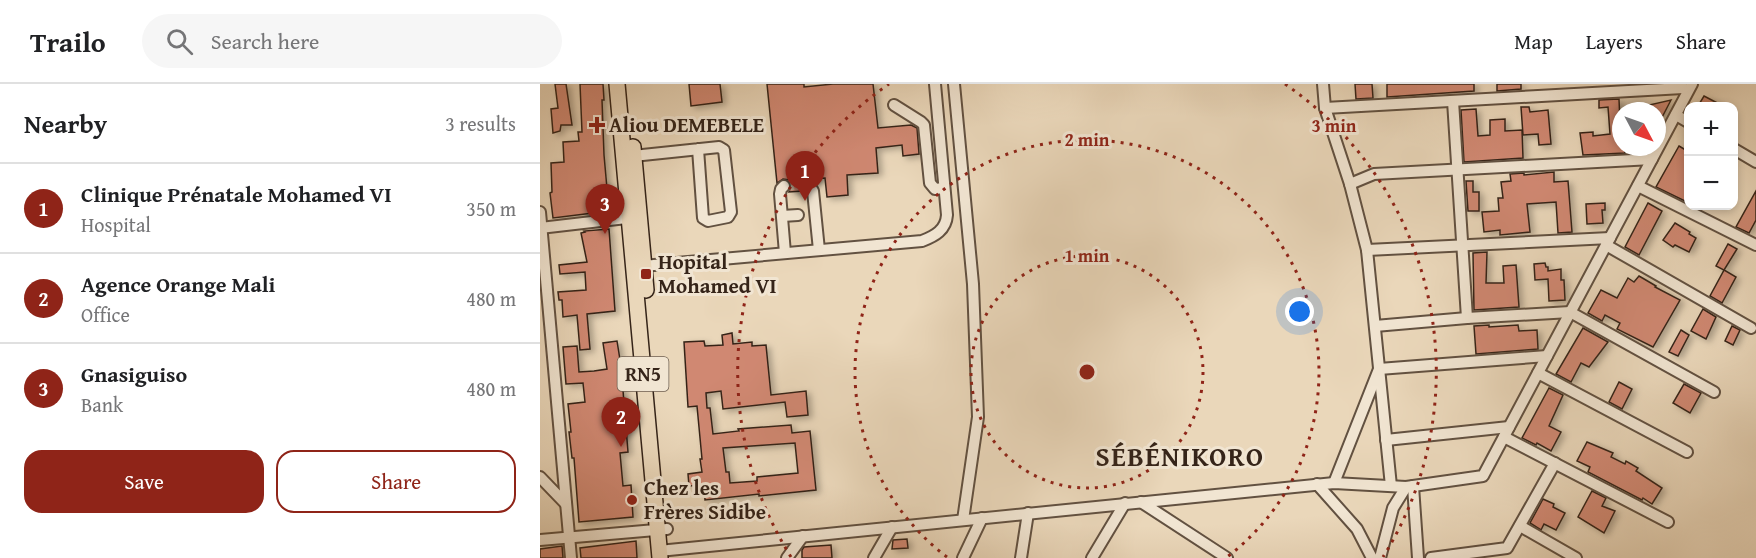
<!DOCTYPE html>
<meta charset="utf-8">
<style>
body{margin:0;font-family:"Gentium Book Plus",serif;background:#f6f6f6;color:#202124}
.controls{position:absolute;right:18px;top:18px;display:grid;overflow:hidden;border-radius:12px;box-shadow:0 3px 9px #0003}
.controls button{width:54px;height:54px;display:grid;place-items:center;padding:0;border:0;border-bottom:2px solid #e0e0e0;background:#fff;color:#202124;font:30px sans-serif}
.compass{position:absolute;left:1072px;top:18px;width:54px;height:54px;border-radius:50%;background:#fff;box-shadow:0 3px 9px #0003;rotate:131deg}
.you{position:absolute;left:760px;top:228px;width:21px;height:21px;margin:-15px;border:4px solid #fff;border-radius:50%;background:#1a73e8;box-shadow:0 0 0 9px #1a73e833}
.badge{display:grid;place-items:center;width:39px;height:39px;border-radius:50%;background:#8f2418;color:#fff;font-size:20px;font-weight:700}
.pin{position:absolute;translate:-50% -50px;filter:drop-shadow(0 2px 3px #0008)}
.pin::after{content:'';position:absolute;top:32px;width:21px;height:18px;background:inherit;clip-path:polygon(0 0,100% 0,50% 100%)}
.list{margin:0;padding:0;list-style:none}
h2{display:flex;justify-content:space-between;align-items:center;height:78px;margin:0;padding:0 24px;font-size:26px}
h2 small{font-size:20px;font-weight:400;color:#757577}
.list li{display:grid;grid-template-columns:39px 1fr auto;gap:18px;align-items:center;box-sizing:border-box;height:90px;padding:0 24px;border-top:2px solid #e0e0e0}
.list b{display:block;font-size:22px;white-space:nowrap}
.list p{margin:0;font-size:20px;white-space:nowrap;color:#757577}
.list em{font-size:20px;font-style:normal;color:#757577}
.actions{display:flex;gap:12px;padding:18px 24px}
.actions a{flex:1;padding:14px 0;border:2px solid #8f2418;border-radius:18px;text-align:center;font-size:21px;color:#8f2418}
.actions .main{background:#8f2418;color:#fff}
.icon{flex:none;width:33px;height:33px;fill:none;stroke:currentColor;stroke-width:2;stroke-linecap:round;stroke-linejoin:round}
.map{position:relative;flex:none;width:1216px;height:474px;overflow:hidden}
header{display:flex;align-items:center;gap:36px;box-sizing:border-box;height:84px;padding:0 30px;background:#fff;border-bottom:2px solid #e0e0e0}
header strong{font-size:28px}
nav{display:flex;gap:33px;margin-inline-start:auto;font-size:21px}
.search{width:420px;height:54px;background:#f6f6f6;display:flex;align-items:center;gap:15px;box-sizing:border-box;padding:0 21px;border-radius:33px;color:#757577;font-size:22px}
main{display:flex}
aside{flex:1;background:#fff}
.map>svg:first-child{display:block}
</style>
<header>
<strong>Trailo</strong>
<div class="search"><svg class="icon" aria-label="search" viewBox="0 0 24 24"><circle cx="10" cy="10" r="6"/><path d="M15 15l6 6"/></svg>Search here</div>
<nav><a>Map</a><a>Layers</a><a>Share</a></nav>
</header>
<main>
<aside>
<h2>Nearby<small>3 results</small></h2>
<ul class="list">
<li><span class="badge">1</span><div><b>Clinique Prénatale Mohamed VI</b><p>Hospital</p></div><em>350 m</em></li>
<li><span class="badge">2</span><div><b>Agence Orange Mali</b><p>Office</p></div><em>480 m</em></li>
<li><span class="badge">3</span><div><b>Gnasiguiso</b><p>Bank</p></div><em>480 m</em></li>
</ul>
<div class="actions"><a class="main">Save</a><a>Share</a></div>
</aside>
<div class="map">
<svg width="1216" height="474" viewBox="0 0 1216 474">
<defs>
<filter id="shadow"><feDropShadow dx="4" dy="2.5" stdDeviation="3" flood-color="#0004"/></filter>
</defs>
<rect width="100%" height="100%" fill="#ead7ba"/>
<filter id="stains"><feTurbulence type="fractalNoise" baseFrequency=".00333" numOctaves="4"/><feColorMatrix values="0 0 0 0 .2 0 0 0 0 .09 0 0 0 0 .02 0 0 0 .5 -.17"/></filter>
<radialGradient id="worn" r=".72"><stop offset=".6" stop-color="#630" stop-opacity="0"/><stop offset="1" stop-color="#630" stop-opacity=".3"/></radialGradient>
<g fill="#d08872" stroke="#352419" stroke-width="1.5" fill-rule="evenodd" filter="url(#shadow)">
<path d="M15,0H26L32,41H21L20,47L13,49L11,25L18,24Z"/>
<path d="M40,0H63L64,16H62L64,71L69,127L13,134L10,109L12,108L11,79L24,78L23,58L39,57L38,48H42Z"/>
<path d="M149,0H180L182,18L151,22Z"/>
<path d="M227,0H264V3L293,0H333L338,44L371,41L377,44L379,70L363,72L362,61L336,64L338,89L307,91L308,111L287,113L285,94L273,95L265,93L260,95L258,98V102L262,107L249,108L251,103L249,96L243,95L237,99Z"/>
<path d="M815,0H832L833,14L816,15Z"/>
<path d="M847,0H934V7L847,13Z"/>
<path d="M957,0H981V5L957,7Z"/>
<path d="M1164,12L1183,22H1158Z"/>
<path d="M1079,15L1081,63H1084L1085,69L1043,71L1040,49L1053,48V52L1070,50L1068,23L1059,24V16Z"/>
<path d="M1131,16L1117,43V27H1096V24Z"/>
<path d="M981,23H989L990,28L1008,26L1011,60L999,61L998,50L983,51Z"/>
<path d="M936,25L938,52L950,51V36L965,35V47L982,46L983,74L924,78L921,26Z"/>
<path d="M1139,62L1149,68V119L1116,103Z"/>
<path d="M1014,88V98L1028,97L1032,148L1018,149L1016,118L987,120L990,148L960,151V146L944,148L942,128L959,127L958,114H963L961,98L971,97L970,90L984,89V91Z"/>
<path d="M926,97H933V108H939V127H928Z"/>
<path d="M1216,107V136L1209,149L1196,143Z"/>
<path d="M1065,119V126H1062L1063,139L1047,140L1046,120Z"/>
<path d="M1108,119L1122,127L1099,171L1085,163Z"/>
<path d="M1135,139L1150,148L1149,150L1156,154L1149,168L1135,161L1133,163L1123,156Z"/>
<path d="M69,145L75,227L47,230L50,265L40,266L37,231L23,233L22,216H19L18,208L46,206L45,188L20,190L19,181L47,178L41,149L45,148L44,147Z"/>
<path d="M1188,160L1197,165L1184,186L1196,193L1182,219L1170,212L1184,186L1176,182Z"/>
<path d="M947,168L946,199H964L963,182L976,181L979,223L934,226L933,169Z"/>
<path d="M1005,179L1006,183H1008V187L1021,185V196H1024L1025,216L1009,217L1008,195L995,196L994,180Z"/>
<path d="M1099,192L1116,202L1115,203L1140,216L1113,263L1077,245L1080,239L1065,231L1062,237L1048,229L1061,206L1077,214L1088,194L1094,198Z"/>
<path d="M1163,225L1176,233L1166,255L1151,247Z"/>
<path d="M949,241V243L978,241L979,247L997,246L998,265L936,270L934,242Z"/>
<path d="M1192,242L1200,246L1193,261L1185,257Z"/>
<path d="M1043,244L1068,258L1049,283L1041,279L1031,298L1016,290Z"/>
<path d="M1141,246L1149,251L1138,272L1129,268Z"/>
<path d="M192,249L193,260L212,258V262L226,261L231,311L266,307L268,331L247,333L245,318L183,325L181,307L166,309L167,324H170L173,350L199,347L198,345L251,341L252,349L270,347L276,406L219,412V410L165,416L164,401L149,402L148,390L162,388L160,375H162L157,322L148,323L144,258L164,257L165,262L183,261L182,251ZM255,359L258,389L217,393V397L190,399L189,388H186L183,364Z"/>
<path d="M77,257L81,282L88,368L80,369L83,402L91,401L93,433L39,438L34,374H32L29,348H31L28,320L45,318L43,299L26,300L23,263L37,262L39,288L54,287L67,285L63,259Z"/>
<path d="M1079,298L1092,305L1082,325L1069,318Z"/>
<path d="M1144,300L1161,309L1150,329L1133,319Z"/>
<path d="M1009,304L1023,311L1009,342L1021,348L1011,367L997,359L996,361L982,354Z"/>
<path d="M1047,358L1073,369L1071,373L1085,380L1086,377L1098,384L1096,387L1122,404L1112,420L1103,414L1102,416L1048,388L1050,383L1037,377Z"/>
<path d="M1052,407L1066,414L1062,422L1075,427L1064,449L1038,433Z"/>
<path d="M1003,415L1014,420L1013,423L1025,429L1016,446L1004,440L1001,446L990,439Z"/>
<path d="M367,455L368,464L352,465L353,456Z"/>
<path d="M96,457L97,474H41L40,464Z"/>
<path d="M291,461L292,474H262V466L264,463Z"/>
<path d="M22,462L23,474H0V465Z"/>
</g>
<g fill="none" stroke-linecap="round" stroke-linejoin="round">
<path stroke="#c6b39a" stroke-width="10" stroke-dasharray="10 5" stroke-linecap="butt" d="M244,102L265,100"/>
<defs>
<g id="minor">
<path d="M414,0L433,200L438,333L423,436"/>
<path d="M783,0L785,24L810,100L827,166L851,402"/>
<path d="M913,17L927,234"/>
<path d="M354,21L381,38L384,41L390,99L395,105L404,104"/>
<path d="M785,24L1143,4"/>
<path d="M1136,31L1148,38"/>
<path d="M1194,65L1216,78"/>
<path d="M93,72L179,63L184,66L191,128L188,133L168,137L163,134L158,65"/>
<path d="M265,100L270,102L273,107L279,166"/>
<path d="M810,100L834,90L1112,75"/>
<path d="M244,102L241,105L240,110L245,169"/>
<path d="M1098,102L1216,161"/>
<path d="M0,128L31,474"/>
<path d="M242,132L258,131"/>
<path d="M0,144L95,133"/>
<path d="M1066,161L1211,244"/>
<path d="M827,166L1070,154"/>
<path d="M103,182L382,157C395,152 406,146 407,131L395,0"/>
<path d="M835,242L927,234L1030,228L1174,308"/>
<path d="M998,289L1147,368"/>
<path d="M964,353L1128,438"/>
<path d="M846,356L969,343"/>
<path d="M0,393L26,420"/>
<path d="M794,399L839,285L1007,272"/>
<path d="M777,400L817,445L832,474"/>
<path d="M873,402L878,474"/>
<path d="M601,418L687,474"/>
<path d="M980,442L1036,474"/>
<path d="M0,456L127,445"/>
<path d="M119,467L794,399L866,403L943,392L1152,0"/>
<path d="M247,474L263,452"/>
<path d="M334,474L352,443"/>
<path d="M423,474L442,434"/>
<path d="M481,474L488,429"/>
<path d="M552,474L585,419"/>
<path d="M840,474L853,424L866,403"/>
<path d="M891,474L967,464L1015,379"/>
</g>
<g id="highway">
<path d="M77,0L120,474"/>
<path d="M93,63L106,206"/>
</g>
</defs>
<use href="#minor" stroke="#625141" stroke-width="14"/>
<use href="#highway" stroke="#352419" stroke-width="18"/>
<use href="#minor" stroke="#f1e5d2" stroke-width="10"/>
<use href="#highway" stroke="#ead7ba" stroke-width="15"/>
</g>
<g fill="none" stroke="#8f2418" stroke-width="3" stroke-dasharray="3 6">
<circle cx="547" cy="288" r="116"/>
<path d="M407 473A232 232 0 1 1 687 473"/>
<path d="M251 473A349 349 0 0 1 349 0M745 0A349 349 0 0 1 843 473"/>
</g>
<g fill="#8f2418" stroke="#f1e5d2" stroke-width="2">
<path d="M54 32h6v6h6v6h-6v6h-6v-6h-6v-6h6z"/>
<rect x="100" y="184" width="12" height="12" rx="3"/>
<circle cx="92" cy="416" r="6"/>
</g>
<g text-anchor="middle" stroke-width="6" stroke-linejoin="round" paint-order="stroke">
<rect fill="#f1e5d2" stroke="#6d5e50" stroke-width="1.5" x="77.5" y="273" width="51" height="34" rx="4.5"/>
<g font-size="20" font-weight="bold" fill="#352419">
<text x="103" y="297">RN5</text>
</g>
<g font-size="21" font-weight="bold" fill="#352419" stroke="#f1e5d2" text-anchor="start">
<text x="69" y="48">Aliou DEMEBELE</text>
<text x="118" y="185">Hopital<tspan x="118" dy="24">Mohamed VI</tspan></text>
<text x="104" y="411">Chez les<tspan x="104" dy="24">Frères Sidibe</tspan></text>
</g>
<g font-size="27" font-weight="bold" letter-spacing="1.5" fill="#352419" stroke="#f1e5d2">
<text x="640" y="382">SÉBÉNIKORO</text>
</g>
</g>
<circle cx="547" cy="288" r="9" fill="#8f2418" stroke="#f1e5d2" stroke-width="3"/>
<g font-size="18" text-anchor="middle" font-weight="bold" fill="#8f2418" stroke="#f1e5d2" stroke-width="6" stroke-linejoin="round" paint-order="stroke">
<text x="794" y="48">3 min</text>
<text x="547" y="62">2 min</text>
<text x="547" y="178">1 min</text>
</g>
<rect width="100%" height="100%" filter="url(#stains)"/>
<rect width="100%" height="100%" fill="url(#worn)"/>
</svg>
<div class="controls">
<button>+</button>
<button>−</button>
</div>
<svg class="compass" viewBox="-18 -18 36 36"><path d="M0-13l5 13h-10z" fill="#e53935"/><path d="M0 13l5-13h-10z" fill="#757577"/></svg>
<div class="you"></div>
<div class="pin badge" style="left:265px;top:117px">1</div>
<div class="pin badge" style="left:81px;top:363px">2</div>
<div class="pin badge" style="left:65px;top:150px">3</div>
</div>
</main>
